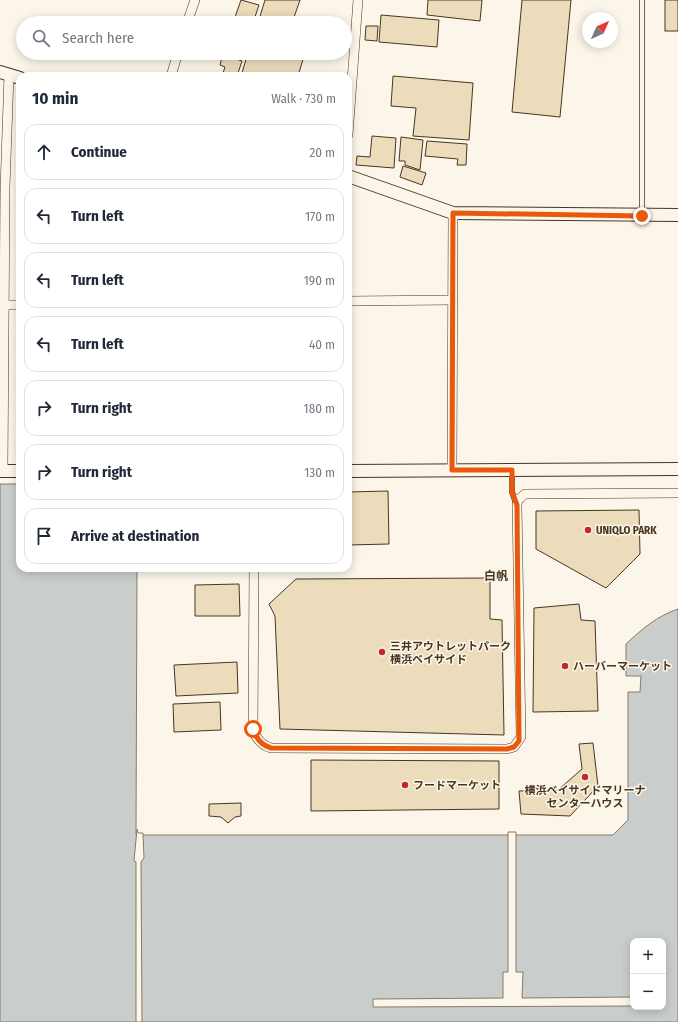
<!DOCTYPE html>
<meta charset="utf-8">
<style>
body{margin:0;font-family:"Fira Sans Condensed","Noto Sans JP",sans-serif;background:#f6f6f7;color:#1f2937}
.controls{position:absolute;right:12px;bottom:12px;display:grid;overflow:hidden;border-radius:8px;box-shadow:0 2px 10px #0003}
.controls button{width:36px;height:36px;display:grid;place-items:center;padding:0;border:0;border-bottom:1px solid #e0e1e3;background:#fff;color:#1f2937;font:20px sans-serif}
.compass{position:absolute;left:582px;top:12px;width:36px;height:36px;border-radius:50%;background:#fff;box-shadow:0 2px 10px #0003;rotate:45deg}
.stop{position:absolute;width:12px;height:12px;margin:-9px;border:3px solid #ea580c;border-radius:50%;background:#fff}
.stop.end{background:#ea580c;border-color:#fff;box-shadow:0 1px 4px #0008}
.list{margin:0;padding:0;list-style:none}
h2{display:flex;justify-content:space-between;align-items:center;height:52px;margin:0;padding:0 16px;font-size:17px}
h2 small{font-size:13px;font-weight:400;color:#747a83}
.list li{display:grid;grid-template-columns:26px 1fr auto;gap:12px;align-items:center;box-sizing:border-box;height:56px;margin:0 8px 8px;padding:0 8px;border:1px solid #e0e1e3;border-radius:12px}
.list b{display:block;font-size:15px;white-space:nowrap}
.list em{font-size:13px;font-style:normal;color:#747a83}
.icon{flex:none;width:22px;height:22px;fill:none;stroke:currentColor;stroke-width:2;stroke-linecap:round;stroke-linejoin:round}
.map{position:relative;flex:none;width:678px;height:1022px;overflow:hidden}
.search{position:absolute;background:#fff;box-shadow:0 2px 10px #0003;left:16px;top:16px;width:336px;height:44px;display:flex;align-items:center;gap:10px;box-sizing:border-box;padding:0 14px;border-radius:22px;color:#747a83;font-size:15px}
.panel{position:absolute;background:#fff;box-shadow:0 2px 10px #0003;left:16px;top:72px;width:336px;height:500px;border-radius:12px}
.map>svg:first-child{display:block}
</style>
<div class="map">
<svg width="678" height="1022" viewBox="0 0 678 1022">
<rect width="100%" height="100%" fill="#fbf6e9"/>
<path fill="#c9cecd" stroke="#887966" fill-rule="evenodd" d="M0,484H20V568H137L136,835H613L628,820V692H640L641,676H626V644C642,629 657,616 678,609V1022H0ZM633,941H663V1007H633Z"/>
<g fill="#fbf6e9" stroke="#887966">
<path d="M137,829L138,833H143L144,858L141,862L142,1022H136V862L134,861Z"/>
<path d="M508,832H516V972H523L522,998L633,997V1006L373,1007V999L503,998V972H508Z"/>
</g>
<g fill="#ecdcbc" stroke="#4a3520">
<path d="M241,0L259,5L253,23H233Z"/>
<path d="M265,0H300L292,23H258Z"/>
<path d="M428,0H482L480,21L427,15Z"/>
<path d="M522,0H571L560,117L512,112Z"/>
<rect x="665" y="0" width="13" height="31"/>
<path d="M381,15L439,20L437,47L379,42Z"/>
<path d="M366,26H378L377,41L365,40Z"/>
<path d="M224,53H244L242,59Z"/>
<path d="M248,53H300L304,56L298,76H241Z"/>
<path d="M228,56L242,61L237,76L223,73L225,67L220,65L222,57L227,59Z"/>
<path d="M393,76L473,83L469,140L413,136L416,108L391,106Z"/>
<path d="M372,136L396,138L394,168L356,165L357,156L370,157Z"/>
<path d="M401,137L423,140L420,170L405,165V161H399Z"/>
<path d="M427,141L467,144L466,165H457L458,159L425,156Z"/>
<path d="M403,166L426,173L422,185L400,177Z"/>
<path d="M388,491L389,544L348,545V492Z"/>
<path d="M639,510L640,554L606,588L536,549V511Z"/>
<path d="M490,578V619L502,620L504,735L280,729L275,616L269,604L296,579Z"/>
<path d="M239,584L240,616H195V585Z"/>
<path d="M579,604L581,620L595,621L598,711L533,712L534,608Z"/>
<path d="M237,662L238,693L176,696L174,665Z"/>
<path d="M220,702L221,730L174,732L173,704Z"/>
<path d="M593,743L598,786L570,816L521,814L519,791L558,790L582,769L579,744Z"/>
<path d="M311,760L499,761V809L311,811Z"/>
<path d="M241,803V816L235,817L228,823L221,817L209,816V804Z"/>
</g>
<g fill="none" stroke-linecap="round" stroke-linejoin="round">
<defs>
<g id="lane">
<path d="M642,0V214"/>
<path d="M512,471V492L516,503"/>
</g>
<g id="street">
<path d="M187,23L195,0"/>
<path d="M171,76L178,53"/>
<path d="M348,135L358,0"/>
<path d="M348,301L453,300"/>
<path d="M0,305H20"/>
<path d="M452,470L453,213"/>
<path d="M3,471L5,188L9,75"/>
<path d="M254,568L253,729C256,739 261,745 271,748L507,749L514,747L521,737L517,505L518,500L525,494L678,493"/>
</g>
<g id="secondary">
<path d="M0,72L20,78"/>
<path d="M348,176L453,213L678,215"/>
<path d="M0,471H20"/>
<path d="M348,471L678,469"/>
</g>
</defs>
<use href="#lane" stroke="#4a3520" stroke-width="6"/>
<use href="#street" stroke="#4a3520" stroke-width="10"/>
<use href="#secondary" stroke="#4a3520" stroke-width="14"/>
<use href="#lane" stroke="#fbf6e9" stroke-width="4.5"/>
<use href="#street" stroke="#fbf6e9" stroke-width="9"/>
<use href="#secondary" stroke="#fbf6e9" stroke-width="12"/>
</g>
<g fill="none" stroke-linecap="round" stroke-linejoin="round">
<path stroke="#ea580c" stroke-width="5" d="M253,729C256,739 261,745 271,748L507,749L514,747L519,741L517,505L512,492V470H452L453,213L642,216"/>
</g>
<g fill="#c62828" stroke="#fbf6e9" stroke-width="1.5">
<circle cx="588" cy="530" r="4"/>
<circle cx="382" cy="652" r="4"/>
<circle cx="565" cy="666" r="4"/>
<circle cx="585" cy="777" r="4"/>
<circle cx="405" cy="785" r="4"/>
</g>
<g text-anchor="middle" stroke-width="3" stroke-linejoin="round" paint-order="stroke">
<g font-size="11" font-weight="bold" fill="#4a3520" stroke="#fbf6e9" text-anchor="start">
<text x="596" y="534">UNIQLO PARK</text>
<text x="390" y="650">三井アウトレットパーク<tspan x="390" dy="13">横浜ベイサイド</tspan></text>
<text x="573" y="670">ハーバーマーケット</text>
<text x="413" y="789">フードマーケット</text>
<text x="585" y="794" text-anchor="middle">横浜ベイサイドマリーナ<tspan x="585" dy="13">センターハウス</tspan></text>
</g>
<g font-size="12" font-weight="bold" fill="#4a3520" stroke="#fbf6e9">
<text x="496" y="580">白帆</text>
</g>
</g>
</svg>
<div class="controls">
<button>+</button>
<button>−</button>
</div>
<svg class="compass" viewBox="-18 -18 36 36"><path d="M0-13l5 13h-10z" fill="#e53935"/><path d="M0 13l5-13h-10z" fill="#747a83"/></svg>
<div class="stop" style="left:253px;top:729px"></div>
<div class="stop end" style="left:642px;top:216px"></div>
<div class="search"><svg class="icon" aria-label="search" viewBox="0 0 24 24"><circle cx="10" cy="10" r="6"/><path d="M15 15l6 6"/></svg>Search here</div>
<section class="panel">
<h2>10 min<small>Walk · 730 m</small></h2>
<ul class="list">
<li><svg class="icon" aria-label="ahead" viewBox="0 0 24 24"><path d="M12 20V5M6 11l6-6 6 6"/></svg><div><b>Continue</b></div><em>20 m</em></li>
<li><svg class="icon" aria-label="left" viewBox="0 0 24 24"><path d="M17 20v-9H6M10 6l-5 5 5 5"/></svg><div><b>Turn left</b></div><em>170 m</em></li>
<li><svg class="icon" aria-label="left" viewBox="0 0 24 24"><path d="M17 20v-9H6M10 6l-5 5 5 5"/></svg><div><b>Turn left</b></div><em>190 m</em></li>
<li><svg class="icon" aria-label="left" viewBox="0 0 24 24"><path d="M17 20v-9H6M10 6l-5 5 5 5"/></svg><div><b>Turn left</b></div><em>40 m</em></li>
<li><svg class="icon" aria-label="right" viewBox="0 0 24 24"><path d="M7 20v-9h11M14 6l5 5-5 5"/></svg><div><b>Turn right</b></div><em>180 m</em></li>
<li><svg class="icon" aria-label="right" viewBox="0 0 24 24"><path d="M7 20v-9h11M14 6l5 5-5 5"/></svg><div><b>Turn right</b></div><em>130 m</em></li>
<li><svg class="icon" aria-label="arrive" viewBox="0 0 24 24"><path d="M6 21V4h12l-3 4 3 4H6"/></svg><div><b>Arrive at destination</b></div></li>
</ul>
</section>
</div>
